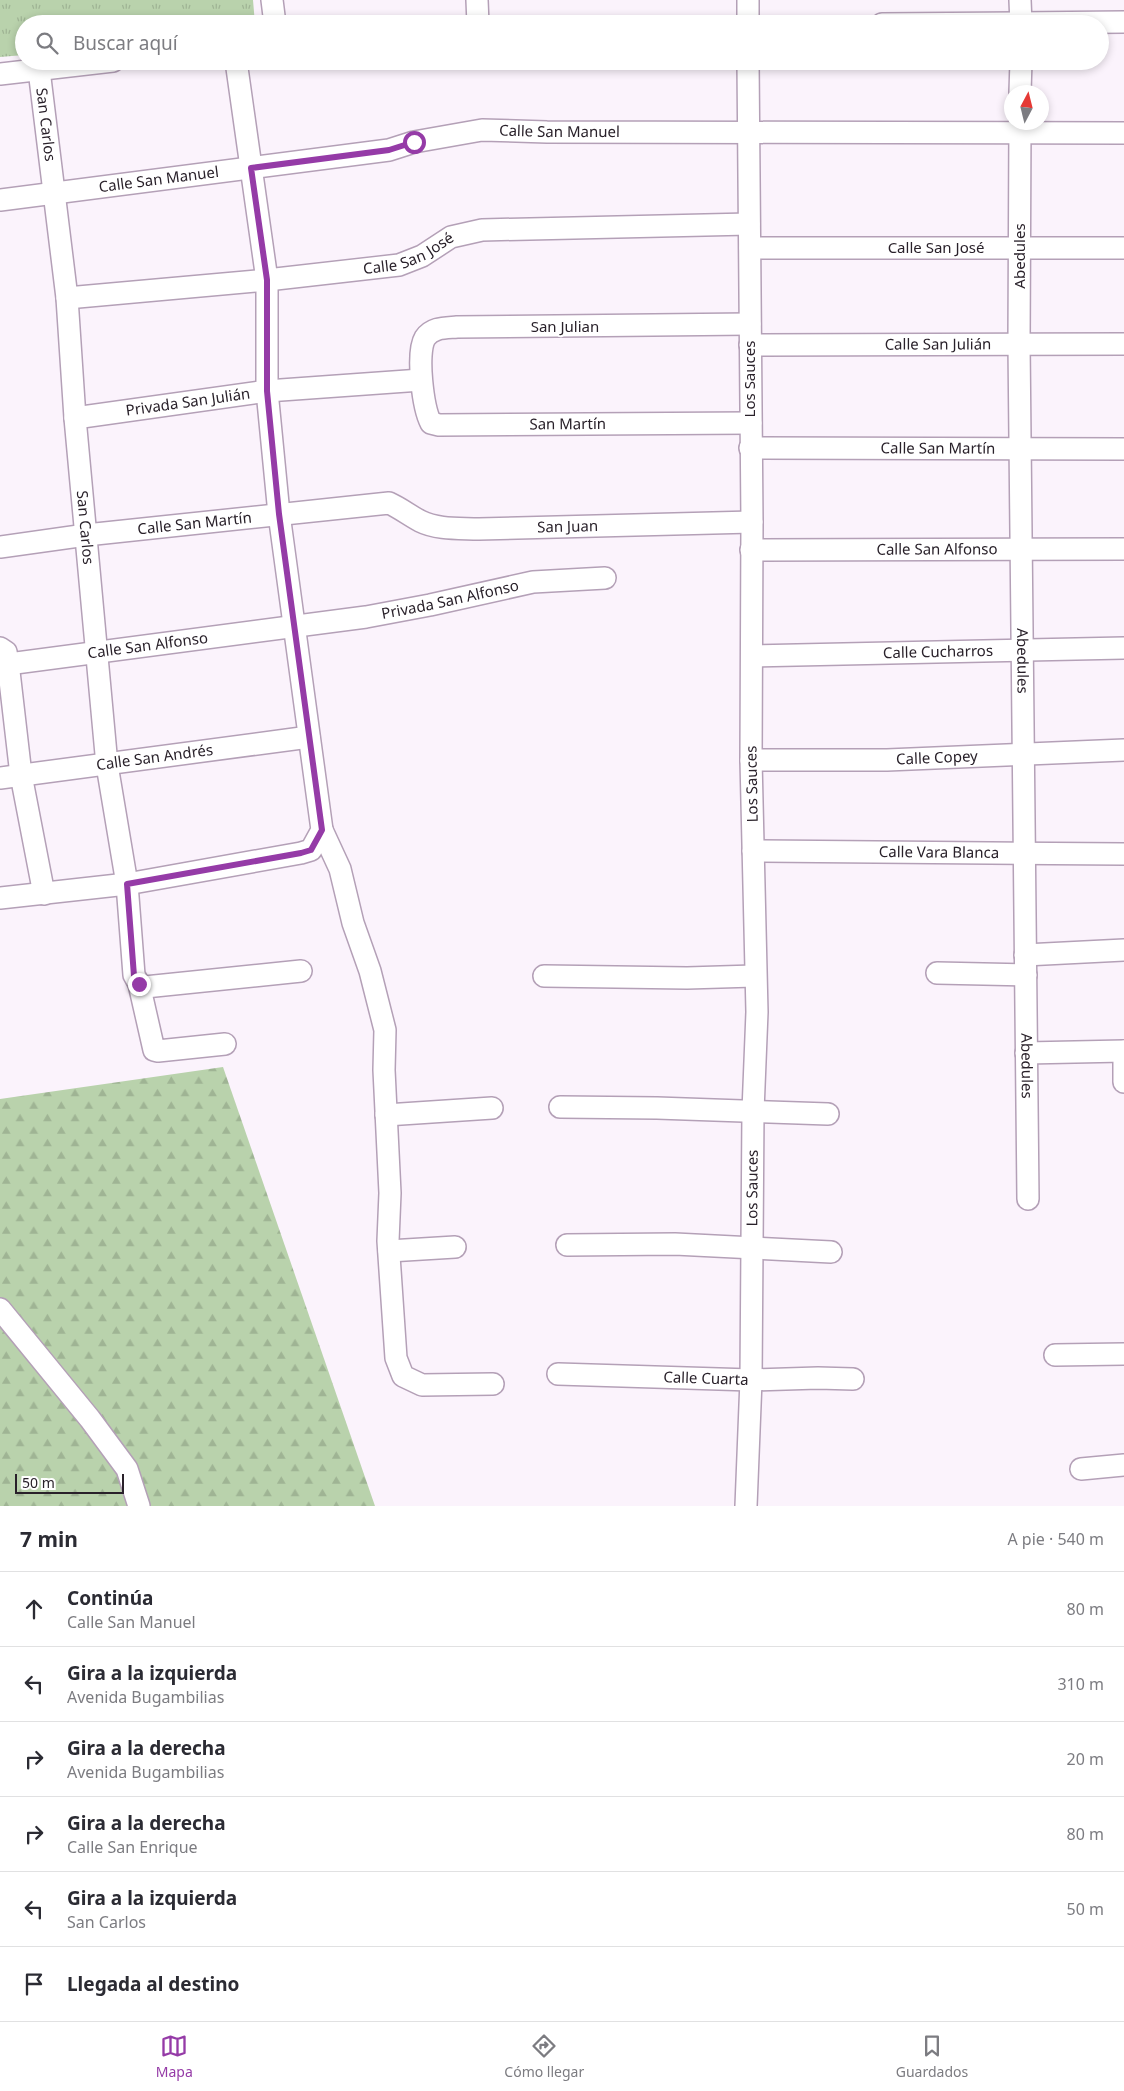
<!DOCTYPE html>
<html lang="es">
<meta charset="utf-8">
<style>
body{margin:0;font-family:"Noto Sans",sans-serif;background:#f2f2f3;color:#2b2b33}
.compass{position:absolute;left:1004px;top:85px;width:45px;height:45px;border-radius:50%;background:#fff;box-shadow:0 2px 8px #0003;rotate:7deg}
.scale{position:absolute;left:15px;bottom:12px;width:109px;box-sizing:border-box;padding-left:5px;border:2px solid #29212a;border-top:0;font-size:14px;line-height:18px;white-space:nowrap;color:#29212a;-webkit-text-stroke:4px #fff;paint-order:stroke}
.stop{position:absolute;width:15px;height:15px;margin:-11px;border:4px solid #953ba7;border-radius:50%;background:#fff}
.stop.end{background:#953ba7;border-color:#fff;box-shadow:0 1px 5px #0008}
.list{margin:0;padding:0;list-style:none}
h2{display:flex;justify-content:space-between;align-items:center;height:65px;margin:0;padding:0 20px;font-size:21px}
h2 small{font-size:16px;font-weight:400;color:#7c7c81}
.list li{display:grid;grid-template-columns:32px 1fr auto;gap:15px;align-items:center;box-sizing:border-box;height:75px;padding:0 20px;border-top:1px solid #e1e1e2}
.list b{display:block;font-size:19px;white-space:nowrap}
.list p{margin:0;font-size:16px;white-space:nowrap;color:#7c7c81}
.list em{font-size:16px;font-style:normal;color:#7c7c81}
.icon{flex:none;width:28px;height:28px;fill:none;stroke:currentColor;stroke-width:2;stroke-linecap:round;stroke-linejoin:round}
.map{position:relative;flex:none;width:1124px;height:1506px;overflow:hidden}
.search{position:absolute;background:#fff;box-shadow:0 2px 8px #0003;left:15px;right:15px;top:15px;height:55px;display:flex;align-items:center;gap:12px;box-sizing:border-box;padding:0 18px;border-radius:28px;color:#7c7c81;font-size:19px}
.sheet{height:515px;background:#fff}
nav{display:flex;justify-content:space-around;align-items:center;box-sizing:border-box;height:70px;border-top:1px solid #e1e1e2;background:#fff;font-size:14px;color:#7c7c81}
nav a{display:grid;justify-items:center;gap:2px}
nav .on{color:#953ba7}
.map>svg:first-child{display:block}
</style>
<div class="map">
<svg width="1124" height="1506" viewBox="0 0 1124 1506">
<defs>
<pattern id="grass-tufts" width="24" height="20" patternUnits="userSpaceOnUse" patternTransform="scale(1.25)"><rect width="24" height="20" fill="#b9d2ac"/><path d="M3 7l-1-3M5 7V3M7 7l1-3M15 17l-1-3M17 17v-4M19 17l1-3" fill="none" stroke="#9fb494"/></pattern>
<pattern id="forest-firs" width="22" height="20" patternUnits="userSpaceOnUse" patternTransform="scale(1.25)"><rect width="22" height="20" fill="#b9d2ac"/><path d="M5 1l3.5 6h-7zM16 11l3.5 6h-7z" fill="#9fb494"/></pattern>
</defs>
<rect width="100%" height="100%" fill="#fbf3fc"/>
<path fill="url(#grass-tufts)" d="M0,0H253L255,24H24V55L0,57Z"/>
<path fill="url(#forest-firs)" d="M223,1067L375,1506H0V1099Z"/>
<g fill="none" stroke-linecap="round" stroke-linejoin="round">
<defs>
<g id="minor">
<path d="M272,0L275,24"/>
<path d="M477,0L478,24"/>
<path d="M748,0V24"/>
<path d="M1020,0L1021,24"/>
<path d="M882,24L1124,22"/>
<path id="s1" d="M39,70L67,298L75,418L107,765L127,884L134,975L139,984L154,1050L158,1051L225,1044"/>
<path d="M0,74L113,61"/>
<path d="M1020,92L1021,61"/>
<path id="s2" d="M1020,122L1019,344L1028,1199"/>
<path id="s3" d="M0,200L389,150L414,142L482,130L547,132L1124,133"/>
<path id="s4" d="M750,248H1124"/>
<path id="s5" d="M67,298L267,280L399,265L422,256L451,237L482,230L749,224"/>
<path id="s6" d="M750,324L457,327C446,328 432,327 425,338C416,353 423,408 431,423L439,425L751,423"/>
<path id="s7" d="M750,345L1124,344"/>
<path id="s8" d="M75,418L267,391L421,380"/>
<path id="s9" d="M750,448L1124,449"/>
<path id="s10" d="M0,547L86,535L389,503C400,508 409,515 420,521C438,530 460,528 479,529L752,522"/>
<path id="s11" d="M751,550L1124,549"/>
<path d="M0,648L6,652L8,663L21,775L44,894"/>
<path id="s12" d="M752,656L1124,648"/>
<path id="s13" d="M0,665L366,617L430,605L533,582L605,578"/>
<path id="s14" d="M751,760H887L1124,750"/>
<path id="s15" d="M0,778L309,737"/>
<path d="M322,830L340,869L353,923L370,971L385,1030L384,1070L390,1193L388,1241L396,1358L403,1376L422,1385L493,1384"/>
<path id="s16" d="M753,851L1124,854"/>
<path d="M0,898L127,884L301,853L311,850L322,830L279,514L267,391V280L236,61"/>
<path d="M1025,955L1124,950"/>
<path d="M937,973L1026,975"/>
<path d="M544,976L687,978L754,976"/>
<path d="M139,984L145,987L301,971"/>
<path d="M1124,1051V1082"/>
<path d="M1026,1053L1124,1051"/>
<path d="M560,1107L657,1108L828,1114"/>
<path d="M386,1115L492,1108"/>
<path d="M567,1245L675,1244L831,1252"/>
<path d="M389,1251L455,1247"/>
<path d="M0,1309L90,1419L127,1469L139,1506"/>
<path d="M1055,1355L1124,1354"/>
<path id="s17" d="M558,1374L751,1380L818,1378L853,1379"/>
<path d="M1081,1469L1124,1465"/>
<path id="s18" d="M746,1506L751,1380L753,1111L757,1012L751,760L752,522L748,61"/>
</g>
</defs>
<use href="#minor" stroke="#b4a0b7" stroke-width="24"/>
<use href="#minor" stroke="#fff" stroke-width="21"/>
</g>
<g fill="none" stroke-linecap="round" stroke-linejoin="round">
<path stroke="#953ba7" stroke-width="6" d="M139,984L134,976L127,884L301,853L311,850L322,830L279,514L267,391V280L251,168L389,150L414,142"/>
</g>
<g text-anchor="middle" stroke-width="4" stroke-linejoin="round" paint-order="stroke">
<g font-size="15" fill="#29212a" stroke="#fff">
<text dy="5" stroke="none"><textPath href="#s1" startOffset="55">San Carlos</textPath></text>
<text dy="5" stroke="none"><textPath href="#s3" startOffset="565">Calle San Manuel</textPath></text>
<text dy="5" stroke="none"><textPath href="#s3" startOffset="160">Calle San Manuel</textPath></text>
<text dy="5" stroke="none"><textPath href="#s4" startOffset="186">Calle San José</textPath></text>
<text dy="5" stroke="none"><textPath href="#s5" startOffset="346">Calle San José</textPath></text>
<text transform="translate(1020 256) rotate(-90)" y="5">Abedules</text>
<text x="565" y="332">San Julian</text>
<text dy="5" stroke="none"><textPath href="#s7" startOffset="188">Calle San Julián</textPath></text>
<text transform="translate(750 379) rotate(-90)" y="5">Los Sauces</text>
<text dy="5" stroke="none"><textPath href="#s8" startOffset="114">Privada San Julián</textPath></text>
<text dy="5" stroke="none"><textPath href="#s6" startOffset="552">San Martín</textPath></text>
<text dy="5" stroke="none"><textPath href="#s9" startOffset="188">Calle San Martín</textPath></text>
<text dy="5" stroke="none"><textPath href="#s10" startOffset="196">Calle San Martín</textPath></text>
<text dy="5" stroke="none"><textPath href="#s10" startOffset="576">San Juan</textPath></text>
<text dy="5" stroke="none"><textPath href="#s1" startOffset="460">San Carlos</textPath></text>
<text dy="5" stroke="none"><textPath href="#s11" startOffset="186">Calle San Alfonso</textPath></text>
<text dy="5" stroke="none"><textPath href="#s13" startOffset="455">Privada San Alfonso</textPath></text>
<text dy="5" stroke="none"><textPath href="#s13" startOffset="149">Calle San Alfonso</textPath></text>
<text dy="5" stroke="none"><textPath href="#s12" startOffset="186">Calle Cucharros</textPath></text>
<text dy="5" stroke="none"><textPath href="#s2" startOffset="539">Abedules</textPath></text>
<text dy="5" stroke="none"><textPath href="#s14" startOffset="186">Calle Copey</textPath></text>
<text dy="5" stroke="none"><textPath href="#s15" startOffset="156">Calle San Andrés</textPath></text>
<text transform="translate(752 784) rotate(-91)" y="5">Los Sauces</text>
<text dy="5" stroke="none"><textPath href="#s16" startOffset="186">Calle Vara Blanca</textPath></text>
<text dy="5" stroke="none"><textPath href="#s2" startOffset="944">Abedules</textPath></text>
<text dy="5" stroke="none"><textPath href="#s18" startOffset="318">Los Sauces</textPath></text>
<text dy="5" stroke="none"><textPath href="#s17" startOffset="148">Calle Cuarta</textPath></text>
</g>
</g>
</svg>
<svg class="compass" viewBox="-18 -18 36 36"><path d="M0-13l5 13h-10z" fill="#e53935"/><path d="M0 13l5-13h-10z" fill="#7c7c81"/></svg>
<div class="scale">50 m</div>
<div class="stop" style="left:414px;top:142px"></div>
<div class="stop end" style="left:139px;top:984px"></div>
<div class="search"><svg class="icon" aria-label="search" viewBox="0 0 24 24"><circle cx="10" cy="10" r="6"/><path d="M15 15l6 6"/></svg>Buscar aquí</div>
</div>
<section class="sheet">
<h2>7 min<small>A pie · 540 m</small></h2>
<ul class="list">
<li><svg class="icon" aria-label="ahead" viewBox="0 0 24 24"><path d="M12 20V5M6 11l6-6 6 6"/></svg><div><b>Continúa</b><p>Calle San Manuel</p></div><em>80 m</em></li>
<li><svg class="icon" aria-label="left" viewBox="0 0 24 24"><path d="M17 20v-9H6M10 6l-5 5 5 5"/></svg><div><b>Gira a la izquierda</b><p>Avenida Bugambilias</p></div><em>310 m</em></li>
<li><svg class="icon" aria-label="right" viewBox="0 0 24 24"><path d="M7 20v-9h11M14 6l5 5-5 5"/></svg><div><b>Gira a la derecha</b><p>Avenida Bugambilias</p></div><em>20 m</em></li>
<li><svg class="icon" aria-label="right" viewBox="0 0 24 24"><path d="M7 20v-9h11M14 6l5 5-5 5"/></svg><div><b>Gira a la derecha</b><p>Calle San Enrique</p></div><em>80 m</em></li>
<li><svg class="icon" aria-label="left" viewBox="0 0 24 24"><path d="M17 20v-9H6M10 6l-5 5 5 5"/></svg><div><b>Gira a la izquierda</b><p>San Carlos</p></div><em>50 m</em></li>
<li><svg class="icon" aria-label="arrive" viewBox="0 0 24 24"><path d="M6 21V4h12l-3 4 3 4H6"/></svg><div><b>Llegada al destino</b></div></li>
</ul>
</section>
<nav>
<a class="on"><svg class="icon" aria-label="map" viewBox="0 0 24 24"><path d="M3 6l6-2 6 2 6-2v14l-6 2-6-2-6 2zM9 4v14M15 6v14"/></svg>Mapa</a>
<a><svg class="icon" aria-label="directions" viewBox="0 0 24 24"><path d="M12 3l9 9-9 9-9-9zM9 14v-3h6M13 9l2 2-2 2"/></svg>Cómo llegar</a>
<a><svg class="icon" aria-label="saved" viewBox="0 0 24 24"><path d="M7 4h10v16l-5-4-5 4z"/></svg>Guardados</a>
</nav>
